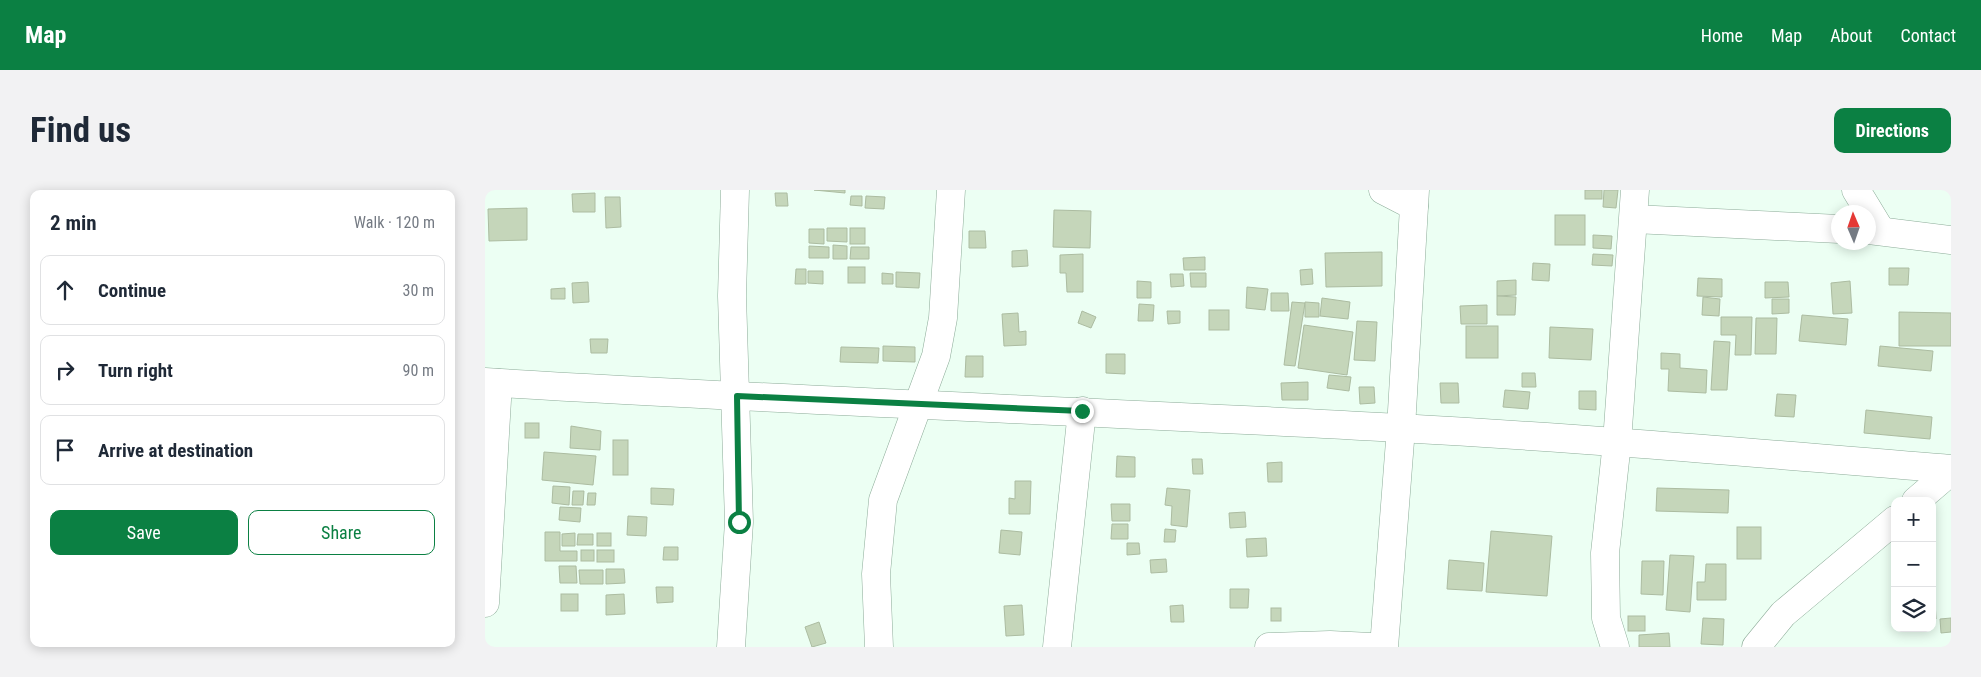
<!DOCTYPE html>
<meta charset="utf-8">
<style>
body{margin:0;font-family:"Roboto Condensed",sans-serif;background:#f2f2f3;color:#1f2937}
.controls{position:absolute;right:15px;bottom:15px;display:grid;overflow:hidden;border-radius:10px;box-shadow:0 2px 12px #0003}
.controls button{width:45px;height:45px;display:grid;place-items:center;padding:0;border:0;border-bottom:1px solid #e0e1e3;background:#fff;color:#1f2937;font:25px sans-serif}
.compass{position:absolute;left:1346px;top:15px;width:45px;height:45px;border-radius:50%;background:#fff;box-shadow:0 2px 12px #0003;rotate:358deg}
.stop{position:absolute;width:15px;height:15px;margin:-11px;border:4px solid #0b8043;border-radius:50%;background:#fff}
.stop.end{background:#0b8043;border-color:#fff;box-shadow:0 1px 5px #0008}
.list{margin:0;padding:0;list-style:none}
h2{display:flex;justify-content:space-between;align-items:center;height:65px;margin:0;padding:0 20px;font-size:21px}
h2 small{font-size:16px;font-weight:400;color:#747a83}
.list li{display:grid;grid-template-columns:32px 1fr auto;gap:15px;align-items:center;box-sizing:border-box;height:70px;margin:0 10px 10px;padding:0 10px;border:1px solid #e0e1e3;border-radius:10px}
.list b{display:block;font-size:19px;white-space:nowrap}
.list em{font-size:16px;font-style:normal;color:#747a83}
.actions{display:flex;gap:10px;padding:15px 20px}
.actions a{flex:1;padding:11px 0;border:1px solid #0b8043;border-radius:10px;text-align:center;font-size:18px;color:#0b8043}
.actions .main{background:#0b8043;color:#fff}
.icon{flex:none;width:28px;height:28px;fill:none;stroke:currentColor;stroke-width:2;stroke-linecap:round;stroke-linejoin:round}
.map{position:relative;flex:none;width:1466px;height:457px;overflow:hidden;border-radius:10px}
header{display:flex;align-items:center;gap:30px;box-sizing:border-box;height:70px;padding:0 25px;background:#0b8043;color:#fff}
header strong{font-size:24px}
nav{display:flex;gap:28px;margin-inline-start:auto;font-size:18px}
.intro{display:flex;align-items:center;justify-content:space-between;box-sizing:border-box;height:120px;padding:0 30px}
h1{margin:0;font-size:35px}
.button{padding:12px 22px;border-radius:10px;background:#0b8043;color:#fff;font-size:18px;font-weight:700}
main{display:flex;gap:30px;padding:0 30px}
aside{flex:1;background:#fff;border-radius:10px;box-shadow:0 2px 12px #0003}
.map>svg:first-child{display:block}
</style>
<header>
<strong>Map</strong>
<nav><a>Home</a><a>Map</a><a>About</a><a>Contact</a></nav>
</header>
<div class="intro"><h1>Find us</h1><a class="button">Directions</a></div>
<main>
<aside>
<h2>2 min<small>Walk · 120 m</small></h2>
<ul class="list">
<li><svg class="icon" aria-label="ahead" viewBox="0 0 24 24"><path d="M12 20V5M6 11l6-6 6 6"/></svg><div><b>Continue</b></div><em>30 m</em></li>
<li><svg class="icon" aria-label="right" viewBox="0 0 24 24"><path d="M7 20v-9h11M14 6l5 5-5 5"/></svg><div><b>Turn right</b></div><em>90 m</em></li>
<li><svg class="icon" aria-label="arrive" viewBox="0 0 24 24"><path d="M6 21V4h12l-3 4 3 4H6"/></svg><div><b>Arrive at destination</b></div></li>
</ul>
<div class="actions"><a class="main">Save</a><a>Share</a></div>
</aside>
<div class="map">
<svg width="1466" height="457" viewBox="0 0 1466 457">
<rect width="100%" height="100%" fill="#ecfff3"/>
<g fill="#c5d6ba" stroke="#acbca1">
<path d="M329,0H360V3Z"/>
<rect x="1100" y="0" width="17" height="9"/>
<path d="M1119,0H1133L1131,18L1118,17Z"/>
<path d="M110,3V22H88L87,4Z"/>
<path d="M290,3H302L303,16H291Z"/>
<path d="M366,6H377V16L365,15Z"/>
<path d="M381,6L400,7L399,19L380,18Z"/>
<path d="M120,7H135L136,37L121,38Z"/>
<path d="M42,18V50L4,51L3,19Z"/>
<path d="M569,20L606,21L605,58L568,57Z"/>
<rect x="1070" y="25" width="30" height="30"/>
<path d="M342,38H362V52L342,51Z"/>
<rect x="365" y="38" width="15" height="16"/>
<path d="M324,39H339V54L324,53Z"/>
<path d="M484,41H500L501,58H484Z"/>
<path d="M1108,45L1127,46L1126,59L1108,58Z"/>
<path d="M348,55L362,56V69H348Z"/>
<path d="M324,56L344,57V68H324Z"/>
<path d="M366,57H384V69H365Z"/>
<path d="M542,60L543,76L527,77V61Z"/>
<path d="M897,62V96L841,97L840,63Z"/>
<path d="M598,64V102H582L581,83H575V65Z"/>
<path d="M1108,64L1128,65L1127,76L1107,75Z"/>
<path d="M720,67V80H699L698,68Z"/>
<path d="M1048,73L1065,74L1064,91L1047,90Z"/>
<rect x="363" y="77" width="17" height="16"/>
<path d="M1404,78H1424L1423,95H1404Z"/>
<path d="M311,79H321V94H310Z"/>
<path d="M827,79L828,94L816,95L815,80Z"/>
<path d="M323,81H338V94L323,93Z"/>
<path d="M411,82L435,83L434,98L411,97Z"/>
<path d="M397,83L408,84V94H397Z"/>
<path d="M705,83H721V97H706Z"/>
<path d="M685,84H698L699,96L686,97Z"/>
<path d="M1213,88L1237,89V107L1212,106Z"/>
<path d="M1031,90V105L1012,106V91Z"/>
<path d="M652,91L666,92V108H652Z"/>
<path d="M1365,91L1367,123L1348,124L1346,93Z"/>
<path d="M103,92L104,112L88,113L87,93Z"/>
<path d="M1280,92H1303L1304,107L1280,108Z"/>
<path d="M762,97L783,99L780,120L761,118Z"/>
<path d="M80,98V109H66V99Z"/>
<path d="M786,103H803L804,121H786Z"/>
<path d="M1012,106L1031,107L1030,125H1012Z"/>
<path d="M1218,107L1235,109L1234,126L1217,125Z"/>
<path d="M837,108L865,112L863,129L835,126Z"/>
<path d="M1287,109H1304V123L1287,124Z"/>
<path d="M807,112L820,113L810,176L799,175Z"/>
<path d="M820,112L834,113V127H820Z"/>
<path d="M654,114L669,115L668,131H653Z"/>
<path d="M1002,115V134H976L975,116Z"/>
<rect x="724" y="120" width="20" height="20"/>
<path d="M597,121L611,127L606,138L593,133Z"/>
<path d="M682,121H695V133L683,134Z"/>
<path d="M1414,122L1466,123V156H1414Z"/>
<path d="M533,123L534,142L541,141V155L519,156L517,124Z"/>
<path d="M1317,125L1363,129L1361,155L1314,151Z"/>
<path d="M1236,127H1267L1266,165H1250L1251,145H1236Z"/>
<path d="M1271,128H1292L1291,164H1270Z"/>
<path d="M872,131L892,132L890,171L869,170Z"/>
<path d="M819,135L868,142L862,185L813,178Z"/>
<rect x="981" y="136" width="32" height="32"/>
<path d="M1065,137L1108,139L1106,170L1064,168Z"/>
<path d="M105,149H123L122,163H106Z"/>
<path d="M1229,151L1245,152L1242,200H1226Z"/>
<path d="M398,156L430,157V172L398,171Z"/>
<path d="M1395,156L1448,161L1446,181L1393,176Z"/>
<path d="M356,157L394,158L393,173L355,172Z"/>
<path d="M1176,163L1195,164V178L1222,180L1221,203L1183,201L1184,179H1176Z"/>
<path d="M621,164H640V184L621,183Z"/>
<path d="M481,166H498V187H480Z"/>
<path d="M1037,183H1050L1051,197H1037Z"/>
<path d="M844,185L866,187L864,201L842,198Z"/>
<path d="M823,192V210H797L796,193Z"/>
<path d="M955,193H973L974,213H956Z"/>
<path d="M874,197H889L890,213L875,214Z"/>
<path d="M1020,200L1045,202L1043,219L1018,217Z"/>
<path d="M1094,201H1111V220L1094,219Z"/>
<path d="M1292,204L1311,205L1309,227L1290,226Z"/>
<path d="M1381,220L1447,227L1445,249L1379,243Z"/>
<rect x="40" y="233" width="14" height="15"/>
<path d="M86,236L116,241L115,260L85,258Z"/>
<rect x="128" y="250" width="15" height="35"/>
<path d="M59,262L111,266L108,295L57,290Z"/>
<path d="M632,266L650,267V287H631Z"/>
<path d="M707,269H717L718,284H708Z"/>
<path d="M797,272V292H783L782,273Z"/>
<path d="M530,291H546L545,324H524V308L530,309Z"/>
<path d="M68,296L85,297L84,315L67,313Z"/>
<path d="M166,298L189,299L188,315L166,314Z"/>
<path d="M682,298L705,300L702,337L686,335L687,316L680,315Z"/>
<path d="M1172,298L1244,300L1243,323L1171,321Z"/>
<path d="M88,301H99L98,315H87Z"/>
<path d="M103,303H111L110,315H102Z"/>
<path d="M626,314H645V331H627Z"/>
<path d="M75,317L96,318L95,332L74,330Z"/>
<path d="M760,322L761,337L745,338L744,323Z"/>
<path d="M143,326L162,327L161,346L142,345Z"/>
<path d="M627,334H643V349H626Z"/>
<rect x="1252" y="337" width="24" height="32"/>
<path d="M680,339L691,340L690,352H679Z"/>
<path d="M516,340L537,342L535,365L514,363Z"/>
<path d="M1006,341L1067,346L1062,406L1001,402Z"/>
<path d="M60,342H75V361H92V371H60Z"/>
<path d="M90,343V356H77V344Z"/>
<rect x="112" y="343" width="14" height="13"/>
<path d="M93,344H108V355H92Z"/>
<path d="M781,348L782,366L762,367L761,349Z"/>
<path d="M642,353H654L655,364L642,365Z"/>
<path d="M179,357H193V370H178Z"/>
<rect x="96" y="360" width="13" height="11"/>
<rect x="112" y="360" width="17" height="12"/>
<path d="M1185,365L1209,366L1205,422L1181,420Z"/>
<path d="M681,369L682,382L666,383L665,370Z"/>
<path d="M964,370L999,373L997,401L962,399Z"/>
<path d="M1157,371H1179L1178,405L1156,404Z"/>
<path d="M1221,374H1241V410H1212V392H1220Z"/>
<path d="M74,376H91L92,393H75Z"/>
<path d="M121,379H139L140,393L121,394Z"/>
<path d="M94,380H118V394H95Z"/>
<path d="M171,397H188V412L172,413Z"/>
<path d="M745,399H764L763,418H745Z"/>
<rect x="76" y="404" width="17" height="17"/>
<path d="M139,404L140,424L121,425V405Z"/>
<path d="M1447,411H1450L1451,429H1447Z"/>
<path d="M537,415L539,445L521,446L519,416Z"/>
<path d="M698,415L699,432H686L685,416Z"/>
<rect x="786" y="418" width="10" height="13"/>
<rect x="1143" y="426" width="17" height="15"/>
<path d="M1218,428L1239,429L1238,455L1216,454Z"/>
<path d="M1466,428V442L1456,443L1455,429Z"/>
<path d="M334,432L341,453L327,457L320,437Z"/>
<path d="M1184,443L1185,457H1154V445Z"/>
</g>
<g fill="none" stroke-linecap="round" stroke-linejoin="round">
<defs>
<g id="minor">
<path d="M898,0L929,16"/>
<path d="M1371,0L1396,41"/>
<path d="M1149,29L1354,39"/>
<path d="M1384,40L1466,50"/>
<path d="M0,192C304,211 609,221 914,238C1098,248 1282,264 1466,279"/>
<path d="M1431,311L1466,281"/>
<path d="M0,413L13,193"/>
<path d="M246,457L254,332L247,106L250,0"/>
<path d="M394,457L391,384L398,310L451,166L458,128L466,0"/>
<path d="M572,457L597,221"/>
<path d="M784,457L845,455L886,457"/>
<path d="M899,457L916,238L930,0"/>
<path d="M1130,457L1121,428L1120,363L1132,252L1150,0"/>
<path d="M1271,457L1298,424L1410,330"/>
</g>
</defs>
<use href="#minor" stroke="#8dac99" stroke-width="29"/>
<use href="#minor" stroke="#fff" stroke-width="28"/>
</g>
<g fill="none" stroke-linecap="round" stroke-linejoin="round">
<path stroke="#0b8043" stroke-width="6" d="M254,332L252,206L597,221"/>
</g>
</svg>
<div class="controls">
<button>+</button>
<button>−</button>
<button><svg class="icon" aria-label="layers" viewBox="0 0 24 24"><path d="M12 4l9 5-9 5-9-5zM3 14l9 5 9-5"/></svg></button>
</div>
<svg class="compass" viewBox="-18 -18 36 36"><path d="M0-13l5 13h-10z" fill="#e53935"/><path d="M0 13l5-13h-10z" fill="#747a83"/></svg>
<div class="stop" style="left:254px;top:332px"></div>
<div class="stop end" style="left:597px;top:221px"></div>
</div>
</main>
